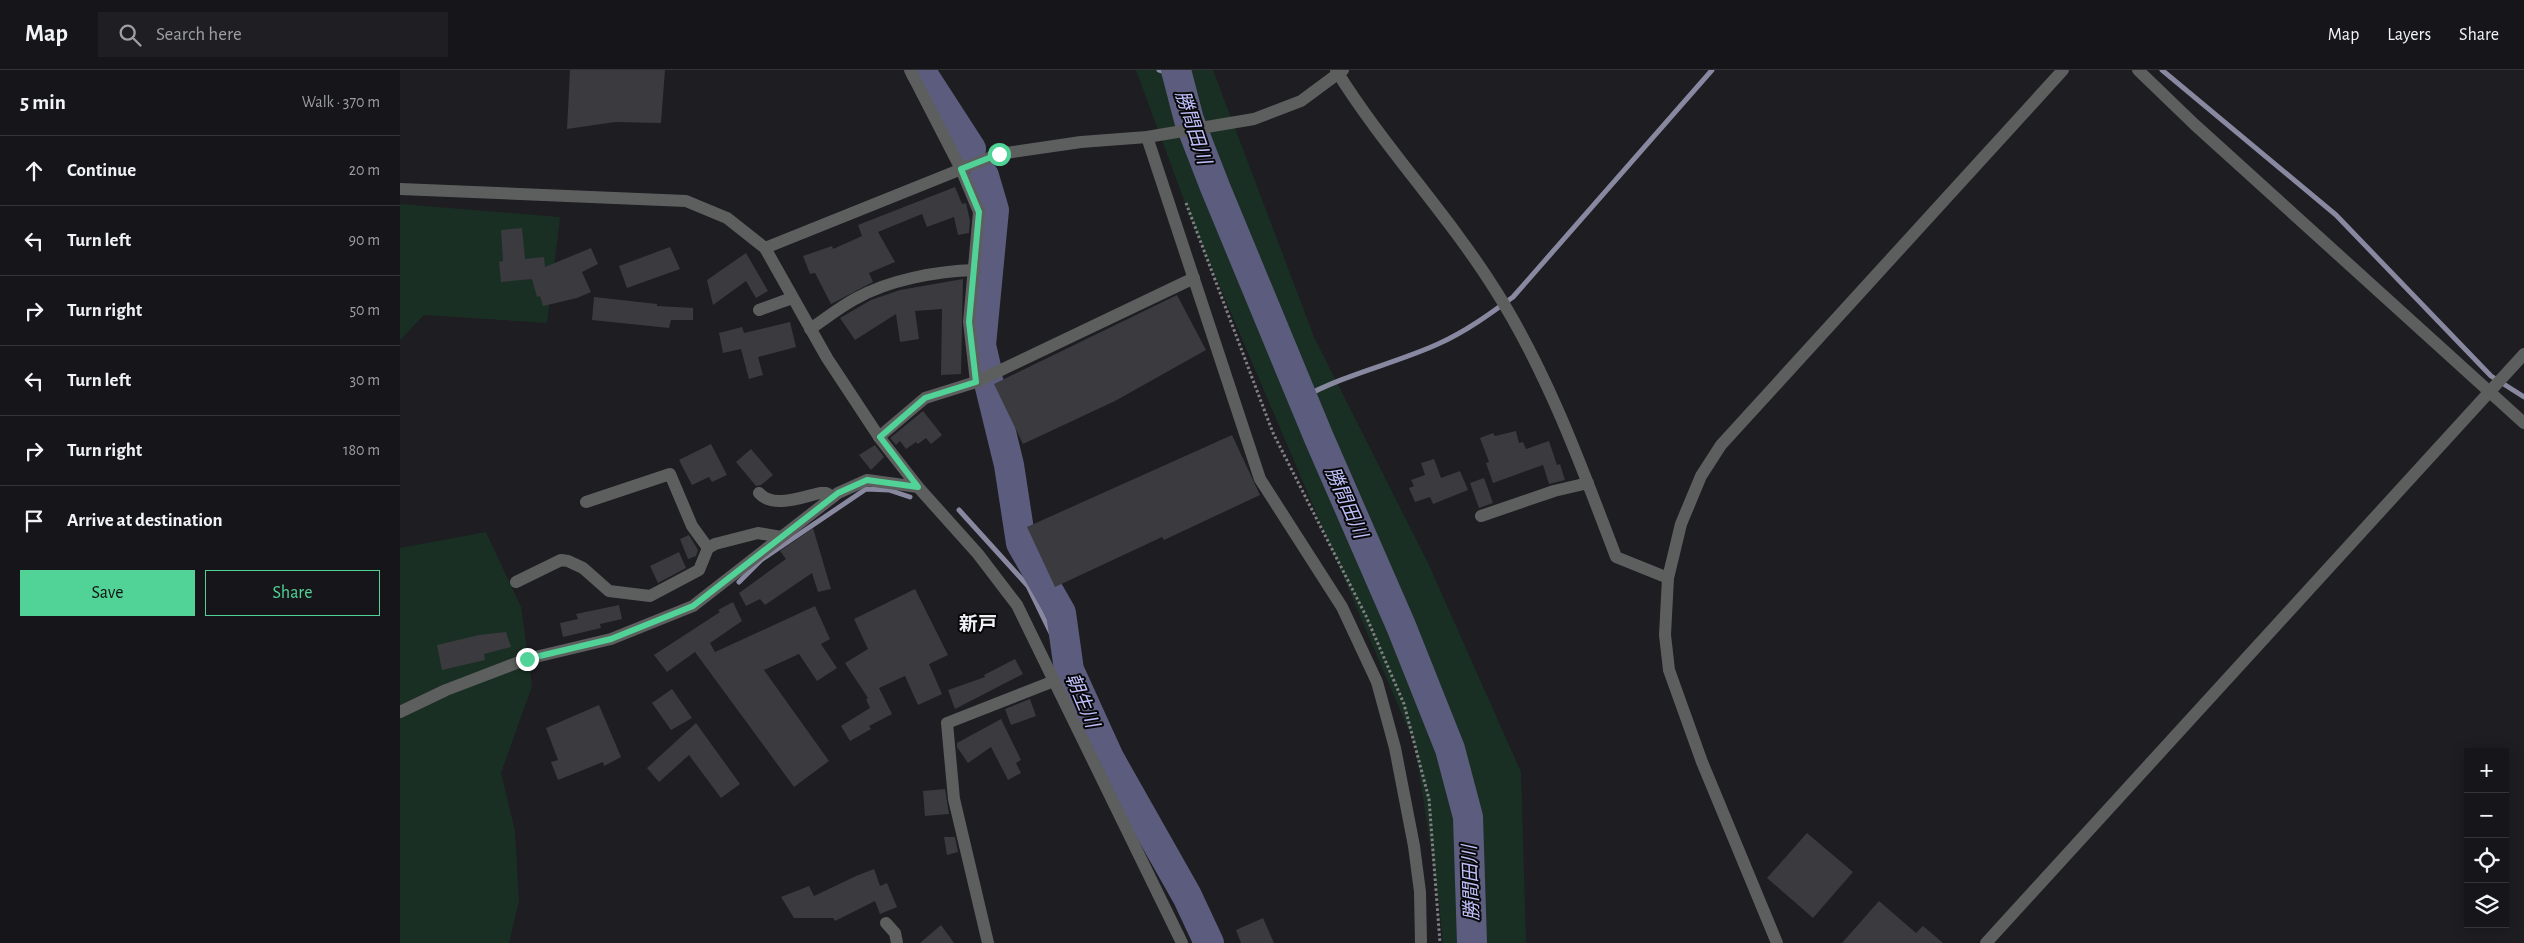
<!DOCTYPE html>
<meta charset="utf-8">
<style>
body{margin:0;font-family:"Alegreya Sans","Noto Sans JP",sans-serif;background:#1f1f23;color:#f1f3f6}
.controls{position:absolute;right:15px;bottom:15px;display:grid;overflow:hidden;border-radius:0px;box-shadow:0 2px 12px #0003}
.controls button{width:45px;height:45px;display:grid;place-items:center;padding:0;border:0;border-bottom:1px solid #353539;background:#16161a;color:#f1f3f6;font:25px sans-serif}
.stop{position:absolute;width:15px;height:15px;margin:-11px;border:4px solid #51d398;border-radius:50%;background:#fff}
.stop.end{background:#51d398;border-color:#fff;box-shadow:0 1px 5px #0008}
.list{margin:0;padding:0;list-style:none}
h2{display:flex;justify-content:space-between;align-items:center;height:65px;margin:0;padding:0 20px;font-size:21px}
h2 small{font-size:16px;font-weight:400;color:#9e9fa2}
.list li{display:grid;grid-template-columns:32px 1fr auto;gap:15px;align-items:center;box-sizing:border-box;height:70px;padding:0 20px;border-top:1px solid #353539}
.list b{display:block;font-size:19px;white-space:nowrap}
.list em{font-size:16px;font-style:normal;color:#9e9fa2}
.actions{display:flex;gap:10px;padding:15px 20px}
.actions a{flex:1;padding:11px 0;border:1px solid #51d398;border-radius:0px;text-align:center;font-size:18px;color:#51d398}
.actions .main{background:#51d398;color:#111}
.icon{flex:none;width:28px;height:28px;fill:none;stroke:currentColor;stroke-width:2;stroke-linecap:round;stroke-linejoin:round}
.map{position:relative;flex:none;width:2124px;height:873px;overflow:hidden}
header{display:flex;align-items:center;gap:30px;box-sizing:border-box;height:70px;padding:0 25px;background:#16161a;border-bottom:1px solid #353539}
header strong{font-size:24px}
nav{display:flex;gap:28px;margin-inline-start:auto;font-size:18px}
.search{width:350px;height:45px;background:#1f1f23;display:flex;align-items:center;gap:12px;box-sizing:border-box;padding:0 18px;border-radius:0px;color:#9e9fa2;font-size:19px}
main{display:flex}
aside{flex:1;background:#16161a}
.map>svg:first-child{display:block}
</style>
<header>
<strong>Map</strong>
<div class="search"><svg class="icon" aria-label="search" viewBox="0 0 24 24"><circle cx="10" cy="10" r="6"/><path d="M15 15l6 6"/></svg>Search here</div>
<nav><a>Map</a><a>Layers</a><a>Share</a></nav>
</header>
<main>
<aside>
<h2>5 min<small>Walk · 370 m</small></h2>
<ul class="list">
<li><svg class="icon" aria-label="ahead" viewBox="0 0 24 24"><path d="M12 20V5M6 11l6-6 6 6"/></svg><div><b>Continue</b></div><em>20 m</em></li>
<li><svg class="icon" aria-label="left" viewBox="0 0 24 24"><path d="M17 20v-9H6M10 6l-5 5 5 5"/></svg><div><b>Turn left</b></div><em>90 m</em></li>
<li><svg class="icon" aria-label="right" viewBox="0 0 24 24"><path d="M7 20v-9h11M14 6l5 5-5 5"/></svg><div><b>Turn right</b></div><em>50 m</em></li>
<li><svg class="icon" aria-label="left" viewBox="0 0 24 24"><path d="M17 20v-9H6M10 6l-5 5 5 5"/></svg><div><b>Turn left</b></div><em>30 m</em></li>
<li><svg class="icon" aria-label="right" viewBox="0 0 24 24"><path d="M7 20v-9h11M14 6l5 5-5 5"/></svg><div><b>Turn right</b></div><em>180 m</em></li>
<li><svg class="icon" aria-label="arrive" viewBox="0 0 24 24"><path d="M6 21V4h12l-3 4 3 4H6"/></svg><div><b>Arrive at destination</b></div></li>
</ul>
<div class="actions"><a class="main">Save</a><a>Share</a></div>
</aside>
<div class="map">
<svg width="2124" height="873" viewBox="0 0 2124 873">
<rect width="100%" height="100%" fill="#1d1d22"/>
<g fill="#1a2f24">
<path d="M736,0H813L914,267L1028,493L1121,702L1126,873H1043L1039,832L1015,675L791,149Z"/>
<path d="M0,134L160,147L147,253L24,245L0,270Z"/>
<path d="M86,462L121,537L132,616L101,703L115,761L119,831L109,873H0V478Z"/>
</g>
<g fill="none" stroke-linecap="round" stroke-linejoin="round">
<g stroke="#8889a1" stroke-width="5">
<path d="M759,0L777,5"/>
<path d="M1762,0L1936,145L2091,306L2124,327"/>
<path d="M902,328C945,304 994,294 1038,274C1065,262 1090,244 1113,227L1312,0"/>
<path d="M559,440L628,516L669,600"/>
<path d="M339,512L361,490L466,419L489,420L510,427"/>
</g>
<g stroke="#5c5d7e" stroke-width="30">
<path d="M520,0L571,79"/>
<path d="M776,0L789,50L815,117L919,368L1001,556L1050,679L1068,747L1072,873"/>
<path d="M584,106L594,140L581,275L587,301"/>
<path d="M589,313L609,395L621,473L661,543L669,600L709,688L787,826L809,873"/>
</g>
</g>
<g fill="#3a3a3f">
<path d="M170,0H265L261,53L215,52L167,59Z"/>
<path d="M555,117L562,134L566,133L570,151L569,163L558,165L554,147L527,157L522,144L478,162L495,192L469,203L473,212L431,234L415,203L410,204L403,186L432,176L433,179L462,166L458,155Z"/>
<path d="M122,158L125,189L144,187L145,197L191,178L198,194L182,202L191,222L177,228L143,236L140,226L137,227L132,209L101,212L99,192L103,191L101,160Z"/>
<path d="M270,177L280,199L227,218L219,196Z"/>
<path d="M346,183L368,221L356,228L346,211L313,235L307,210Z"/>
<path d="M563,209L561,304L541,305L542,239L515,241L519,269L500,272L496,244L455,270L440,248L471,230L500,220Z"/>
<path d="M777,225L806,280L715,331L623,374L594,314Z"/>
<path d="M194,227L257,234V236L293,238V250H271L269,258L192,250Z"/>
<path d="M390,252L396,277L358,287L363,305L349,309L341,279L323,283L319,263L342,257L344,263Z"/>
<path d="M523,341L542,365L531,374L526,368L518,374L516,372L506,379L500,371L496,375L490,368Z"/>
<path d="M1116,361L1119,373L1123,372L1126,379L1149,371L1157,395L1160,394L1165,410L1149,414L1143,395L1093,413L1086,393L1089,392L1080,368L1093,363L1095,366Z"/>
<path d="M832,365L860,425L764,470L762,467L655,517L627,457Z"/>
<path d="M311,374L327,405L312,412L309,407L292,415L279,390Z"/>
<path d="M475,375L484,387L471,400L459,385Z"/>
<path d="M351,379L373,405L361,415L356,416L336,392Z"/>
<path d="M1034,389L1041,408L1060,401L1068,420L1033,434L1030,427L1015,432L1009,418L1014,416L1011,410L1025,405L1021,393Z"/>
<path d="M1084,408L1093,433L1079,438L1070,413Z"/>
<path d="M413,458L431,519L418,522L412,503L365,535L360,529L346,536L339,523L386,489L380,481Z"/>
<path d="M289,465L298,480L296,486L288,489L280,469Z"/>
<path d="M279,482L286,498L258,513L250,496Z"/>
<path d="M515,519L548,585L529,594L542,624L518,635L505,606L479,618L492,644L469,656L471,659L450,671L441,656L470,638L466,629L468,628L445,593L468,579L454,549Z"/>
<path d="M333,532L342,551L310,573L315,582L415,536L430,569L421,574L437,598L417,611L399,584L364,600L429,691L394,717L295,582L267,602L254,585L320,542L318,540Z"/>
<path d="M219,535L222,549L200,554L201,558L163,567L160,553L178,549L176,544Z"/>
<path d="M106,562L111,577L84,584L85,590L42,600L37,575L79,565Z"/>
<path d="M615,589L623,604L555,639L548,620L585,607L584,605Z"/>
<path d="M272,619L292,648L271,660L252,633Z"/>
<path d="M630,629L636,646L611,655L605,639Z"/>
<path d="M199,635L221,687L204,696L203,692L158,710L151,692L158,690L146,658Z"/>
<path d="M601,649L621,690L616,693L621,703L608,710L591,677L568,693L557,677V673Z"/>
<path d="M296,653L340,714L321,728L289,685L259,712L247,698Z"/>
<path d="M545,719L549,744L525,746L523,721Z"/>
<path d="M1407,763L1453,802L1413,848L1367,808Z"/>
<path d="M544,767H555L558,782L547,785Z"/>
<path d="M474,799L480,816L487,813L497,837L480,844L475,831L435,851L433,848H394L381,827L409,816L414,826L456,806Z"/>
<path d="M1479,831L1516,863L1523,856L1543,873H1442Z"/>
<path d="M863,848L874,873H841L836,860Z"/>
<path d="M541,855L554,873H520Z"/>
</g>
<g fill="none" stroke-linecap="round" stroke-linejoin="round">
<path stroke="#818185" stroke-width="3" stroke-dasharray="2.5 2.5" stroke-linecap="butt" d="M786,133L873,363L966,546L1004,634L1029,729L1040,873"/>
<g stroke="#5d5f5e" stroke-width="12">
<path d="M936,0C983,76 1046,142 1094,218C1146,299 1182,397 1216,487L1268,508"/>
<path d="M1738,0L1794,54L2124,353"/>
<path d="M747,67L860,409L942,537L977,612L995,678L1014,776L1020,822L1021,873"/>
<path d="M0,119L286,131L327,148L365,178L427,288L479,367L518,417L578,484L617,535L782,873"/>
<path d="M365,178L599,84L681,72L747,67L854,49L901,31L943,0"/>
<path d="M359,240L392,228"/>
<path d="M410,259C425,249 440,237 455,229C488,210 537,201 575,200"/>
<path d="M576,312L794,208"/>
<path d="M479,367L525,328L576,312L569,252L579,142L561,99L510,0"/>
<path d="M359,423C373,439 402,427 420,423H426L433,427"/>
<path d="M186,432L270,404L292,456L308,478"/>
<path d="M1081,446L1154,421L1188,413"/>
<path d="M116,512L161,490L168,491L183,498L209,521L250,526L299,500L308,478L315,474L358,463L381,467"/>
<path d="M0,642L46,620L127,589L211,569L293,536L438,423L467,410L518,417"/>
<path d="M486,853L495,863L497,873"/>
<path d="M588,873L554,729L547,653L654,611"/>
<path d="M1377,873L1302,692L1269,600L1265,565L1268,508L1281,454L1301,406L1321,375L1663,0"/>
<path d="M1586,873L2124,284"/>
</g>
</g>
<g fill="none" stroke-linecap="round" stroke-linejoin="round">
<path stroke="#51d398" stroke-width="6" d="M127,589L211,569L293,536L438,423L467,410L518,417L480,367L525,328L576,312L569,252L579,142L561,99L599,84"/>
</g>
<g text-anchor="middle" stroke-width="4" stroke-linejoin="round" paint-order="stroke">
<g font-size="19" font-style="italic" fill="#bfc0fb" stroke="#080809">
<text transform="translate(794 57) rotate(72)" y="7">勝間田川</text>
<text transform="translate(947 432) rotate(66)" y="7">勝間田川</text>
<text transform="translate(683 630) rotate(67)" y="7">朝生川</text>
<text transform="translate(1070 813) rotate(-92)" y="7">勝間田川</text>
</g>
<g font-size="19" font-weight="bold" fill="#eff0f3" stroke="#080809">
<text x="578" y="560">新戸</text>
</g>
</g>
</svg>
<div class="controls">
<button>+</button>
<button>−</button>
<button><svg class="icon" aria-label="locate" viewBox="0 0 24 24"><circle cx="12" cy="12" r="6"/><path d="M12 2v4M12 18v4M2 12h4M18 12h4"/></svg></button>
<button><svg class="icon" aria-label="layers" viewBox="0 0 24 24"><path d="M12 4l9 5-9 5-9-5zM3 14l9 5 9-5"/></svg></button>
</div>
<div class="stop" style="left:599px;top:84px"></div>
<div class="stop end" style="left:127px;top:589px"></div>
</div>
</main>
